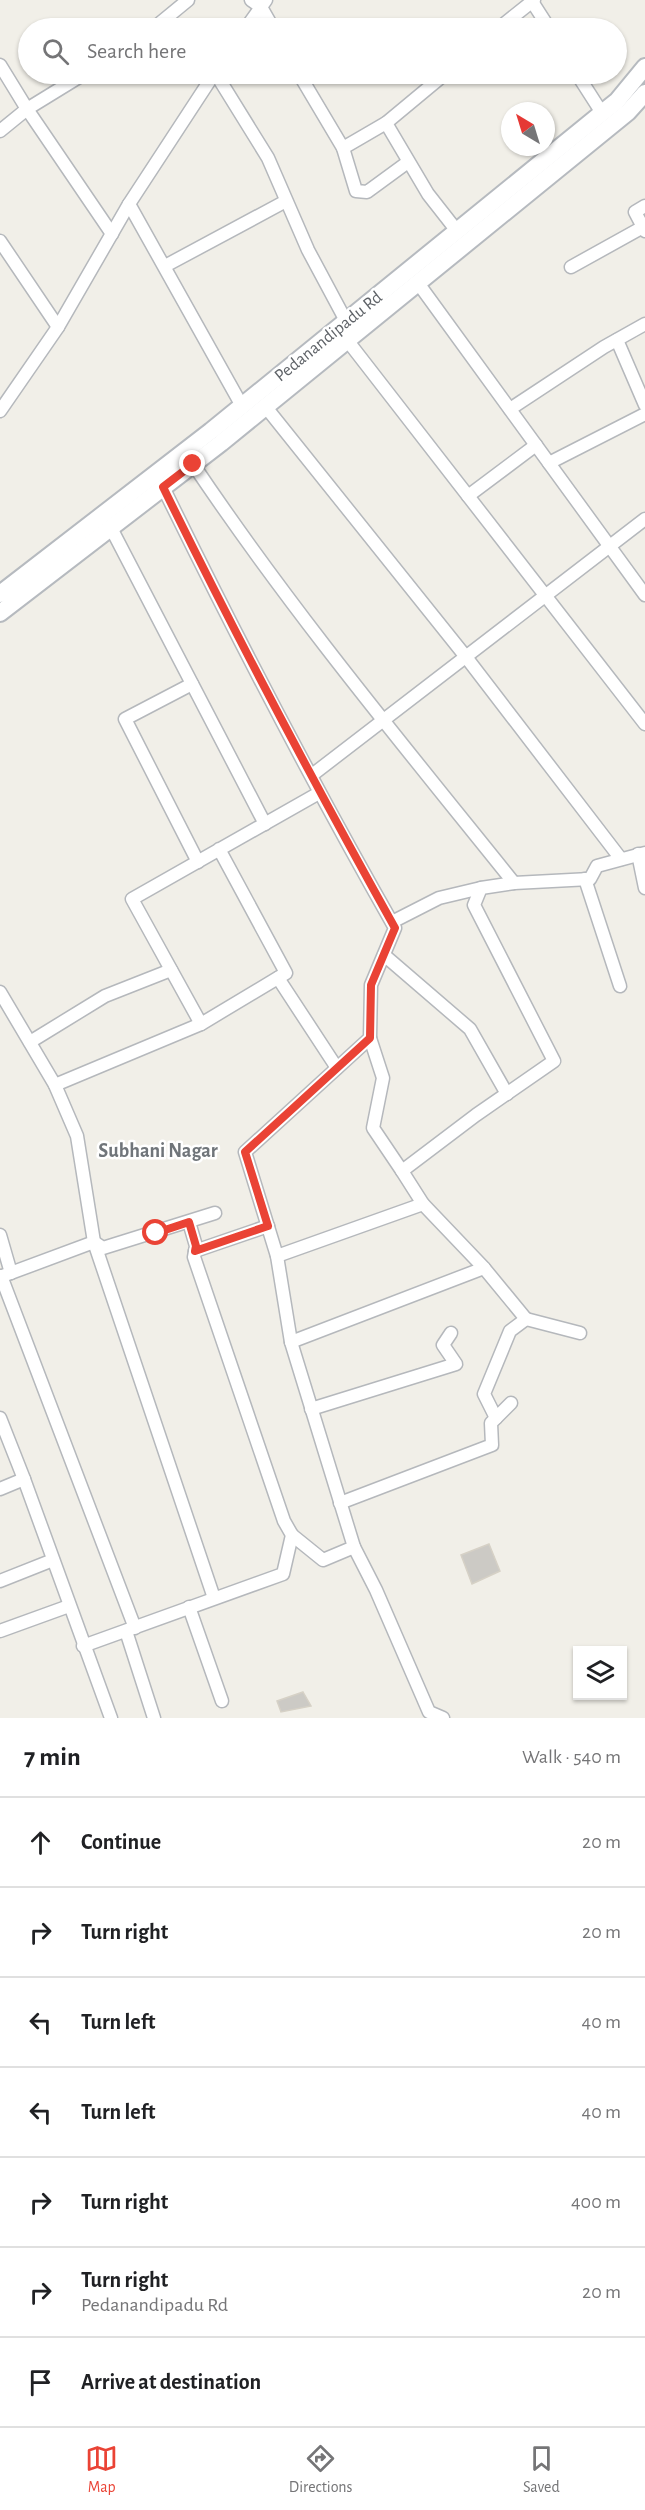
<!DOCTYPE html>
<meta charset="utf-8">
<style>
body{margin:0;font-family:"Alegreya Sans",sans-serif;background:#f6f6f6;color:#202124}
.controls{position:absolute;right:18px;bottom:18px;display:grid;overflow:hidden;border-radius:0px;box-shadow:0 2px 4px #0004}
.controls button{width:54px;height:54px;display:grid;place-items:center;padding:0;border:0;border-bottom:2px solid #e0e0e0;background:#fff;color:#202124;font:30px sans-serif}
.compass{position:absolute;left:501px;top:102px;width:54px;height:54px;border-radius:50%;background:#fff;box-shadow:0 2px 4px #0004;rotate:322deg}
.stop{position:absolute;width:18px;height:18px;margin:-14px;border:4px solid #ea4335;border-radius:50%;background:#fff}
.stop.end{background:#ea4335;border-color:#fff;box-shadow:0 2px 6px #0008}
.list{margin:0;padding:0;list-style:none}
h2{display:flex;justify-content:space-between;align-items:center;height:78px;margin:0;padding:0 24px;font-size:26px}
h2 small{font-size:20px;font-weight:400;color:#757577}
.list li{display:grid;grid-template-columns:39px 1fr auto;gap:18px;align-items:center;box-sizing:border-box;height:90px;padding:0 24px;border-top:2px solid #e0e0e0}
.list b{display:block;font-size:22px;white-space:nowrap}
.list p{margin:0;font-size:20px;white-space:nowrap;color:#757577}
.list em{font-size:20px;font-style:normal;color:#757577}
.icon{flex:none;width:33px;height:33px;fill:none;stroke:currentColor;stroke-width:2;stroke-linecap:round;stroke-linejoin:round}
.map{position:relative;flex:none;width:645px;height:1718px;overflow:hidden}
.search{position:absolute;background:#fff;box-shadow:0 2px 4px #0004;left:18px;right:18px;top:18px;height:66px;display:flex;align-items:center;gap:15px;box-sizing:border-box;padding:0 21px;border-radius:33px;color:#757577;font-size:22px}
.sheet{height:708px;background:#fff}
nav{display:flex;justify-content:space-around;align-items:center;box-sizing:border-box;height:84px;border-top:2px solid #e0e0e0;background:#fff;font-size:16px;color:#757577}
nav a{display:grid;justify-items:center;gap:3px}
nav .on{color:#ea4335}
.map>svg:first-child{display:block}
</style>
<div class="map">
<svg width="645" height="1718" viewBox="0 0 645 1718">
<rect width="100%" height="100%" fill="#f1efe8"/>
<g fill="#cccac5" stroke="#d6d1c6" stroke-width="1.5">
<path d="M489,1544L500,1571L472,1584L461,1555Z"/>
<path d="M303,1692L311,1706L281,1712L277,1701Z"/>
</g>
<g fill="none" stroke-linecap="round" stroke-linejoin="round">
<defs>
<g id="street">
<path d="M251,0L261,7L273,28"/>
<path d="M531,0L549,28"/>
<path d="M154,28L188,0"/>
<path d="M246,28L266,0"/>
<path d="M499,28L534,0"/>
<path d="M0,65L27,109L112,234"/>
<path d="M216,74L268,158L308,250L346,321"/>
<path d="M299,74L343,148L356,191L367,192L408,162"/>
<path d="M577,74L602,113"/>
<path d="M386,123L428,194L457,231"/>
<path d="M0,131L27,109L84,74"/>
<path d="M343,148L386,123L445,74"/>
<path d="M129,204L242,406"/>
<path d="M645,206L635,212L645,231"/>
<path d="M0,241L58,327"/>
<path d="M165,266L286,201"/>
<path d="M571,267L643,227"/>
<path d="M418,283L645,595"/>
<path d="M347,340L645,724"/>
<path d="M617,340L645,405"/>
<path d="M265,406L466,657L621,859"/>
<path d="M510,409L604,347L645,324"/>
<path d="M0,411L58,327L129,204L214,74"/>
<path d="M549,463L645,414"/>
<path d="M193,464C291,610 404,746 514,883"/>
<path d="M163,487C236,636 313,784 395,928L371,985L370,1038L245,1152L277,1256L291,1342L354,1547L323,1560L292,1535"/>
<path d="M468,496L536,445"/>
<path d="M111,528L265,824"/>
<path d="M192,684L125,719L198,862"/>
<path d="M312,775L645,519"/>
<path d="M219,849L286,973L201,1024L132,899L319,793"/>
<path d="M638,854L645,888"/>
<path d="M585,879L620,986"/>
<path d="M392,922L439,898L481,888"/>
<path d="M384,955L470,1029L507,1094"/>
<path d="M278,978L337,1068"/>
<path d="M0,992L55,1085L77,1136L94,1242L0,1277"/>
<path d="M370,1038L383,1078L373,1128L402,1171"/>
<path d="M30,1042L105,996L171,970"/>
<path d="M55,1085L201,1024"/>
<path d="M0,1235L11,1273"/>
<path d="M94,1242L214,1598"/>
<path d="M94,1242L103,1248L215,1213"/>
<path d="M195,1251L268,1226"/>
<path d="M277,1256L423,1204"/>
<path d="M1,1276L135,1628"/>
<path d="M526,1319L580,1333"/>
<path d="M291,1342L484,1268"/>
<path d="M311,1409L456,1364L443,1345L451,1333"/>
<path d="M0,1418L24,1479"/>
<path d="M496,1418L484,1394L510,1331L526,1319L484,1268L423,1204L402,1171L476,1115L554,1061L474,905L481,888L514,883L590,879L597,866L645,853"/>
<path d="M0,1489L24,1479L111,1718"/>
<path d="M340,1503L492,1445L491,1423L511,1403"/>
<path d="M354,1547L376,1590L429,1712L443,1718"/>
<path d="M0,1581L53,1560"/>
<path d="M189,1607L222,1701"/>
<path d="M0,1631L69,1606"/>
<path d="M126,1631L154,1718"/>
<path d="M83,1646L283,1574L292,1535L284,1521L194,1257L196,1246L189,1222"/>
</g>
<g id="secondary">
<path d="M0,594L211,431L602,113L617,101L645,67"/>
<path d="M0,613L221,443L628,112L645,93"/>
</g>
</defs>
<use href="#street" stroke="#b5b8bc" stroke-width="15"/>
<use href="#secondary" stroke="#b6babf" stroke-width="20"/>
<use href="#street" stroke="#fff" stroke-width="12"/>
<use href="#secondary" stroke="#fff" stroke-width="16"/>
</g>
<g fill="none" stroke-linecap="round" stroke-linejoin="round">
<path stroke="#ea4335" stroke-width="8" d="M156,1233L189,1222L196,1246L195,1251L268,1226L245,1152L370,1038L371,985L395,928C314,783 236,636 163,487L193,464"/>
</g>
<g text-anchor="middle" stroke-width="5" stroke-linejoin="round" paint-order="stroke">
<g font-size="18" fill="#5f6368" stroke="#fff">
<text transform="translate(328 336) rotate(-39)" y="6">Pedanandipadu Rd</text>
</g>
<g font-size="20" font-weight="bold" fill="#70757a" stroke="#fff">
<text x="158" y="1157">Subhani Nagar</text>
</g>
</g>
</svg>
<div class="controls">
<button><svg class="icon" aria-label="layers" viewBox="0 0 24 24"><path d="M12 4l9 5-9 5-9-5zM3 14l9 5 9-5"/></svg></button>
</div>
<svg class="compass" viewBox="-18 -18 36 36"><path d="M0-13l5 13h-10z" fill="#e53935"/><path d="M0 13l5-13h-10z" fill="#757577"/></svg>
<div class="stop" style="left:156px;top:1233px"></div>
<div class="stop end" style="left:193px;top:464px"></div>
<div class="search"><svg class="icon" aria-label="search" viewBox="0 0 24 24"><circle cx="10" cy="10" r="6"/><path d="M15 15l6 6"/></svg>Search here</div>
</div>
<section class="sheet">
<h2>7 min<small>Walk · 540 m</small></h2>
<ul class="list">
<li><svg class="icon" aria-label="ahead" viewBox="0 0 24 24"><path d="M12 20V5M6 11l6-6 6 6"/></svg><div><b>Continue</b></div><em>20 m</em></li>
<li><svg class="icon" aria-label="right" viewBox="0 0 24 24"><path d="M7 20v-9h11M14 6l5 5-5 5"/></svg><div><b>Turn right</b></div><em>20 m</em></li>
<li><svg class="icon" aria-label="left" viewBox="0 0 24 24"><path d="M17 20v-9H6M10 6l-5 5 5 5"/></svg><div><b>Turn left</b></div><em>40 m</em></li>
<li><svg class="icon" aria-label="left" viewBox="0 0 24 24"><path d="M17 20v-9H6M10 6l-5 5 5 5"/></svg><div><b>Turn left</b></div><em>40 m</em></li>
<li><svg class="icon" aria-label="right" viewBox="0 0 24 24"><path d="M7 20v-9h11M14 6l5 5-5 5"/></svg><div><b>Turn right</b></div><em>400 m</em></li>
<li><svg class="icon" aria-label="right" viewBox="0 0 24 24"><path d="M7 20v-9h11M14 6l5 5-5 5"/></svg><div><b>Turn right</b><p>Pedanandipadu Rd</p></div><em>20 m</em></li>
<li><svg class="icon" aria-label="arrive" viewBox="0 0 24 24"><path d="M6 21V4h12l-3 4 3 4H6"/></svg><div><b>Arrive at destination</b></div></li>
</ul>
</section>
<nav>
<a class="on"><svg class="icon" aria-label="map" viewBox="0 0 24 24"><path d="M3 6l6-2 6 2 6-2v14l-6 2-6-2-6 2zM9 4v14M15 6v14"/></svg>Map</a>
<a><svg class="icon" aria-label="directions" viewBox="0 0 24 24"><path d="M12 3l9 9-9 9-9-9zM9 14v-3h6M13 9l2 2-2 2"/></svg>Directions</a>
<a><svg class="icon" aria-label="saved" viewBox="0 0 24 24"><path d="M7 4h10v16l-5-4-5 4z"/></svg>Saved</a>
</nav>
